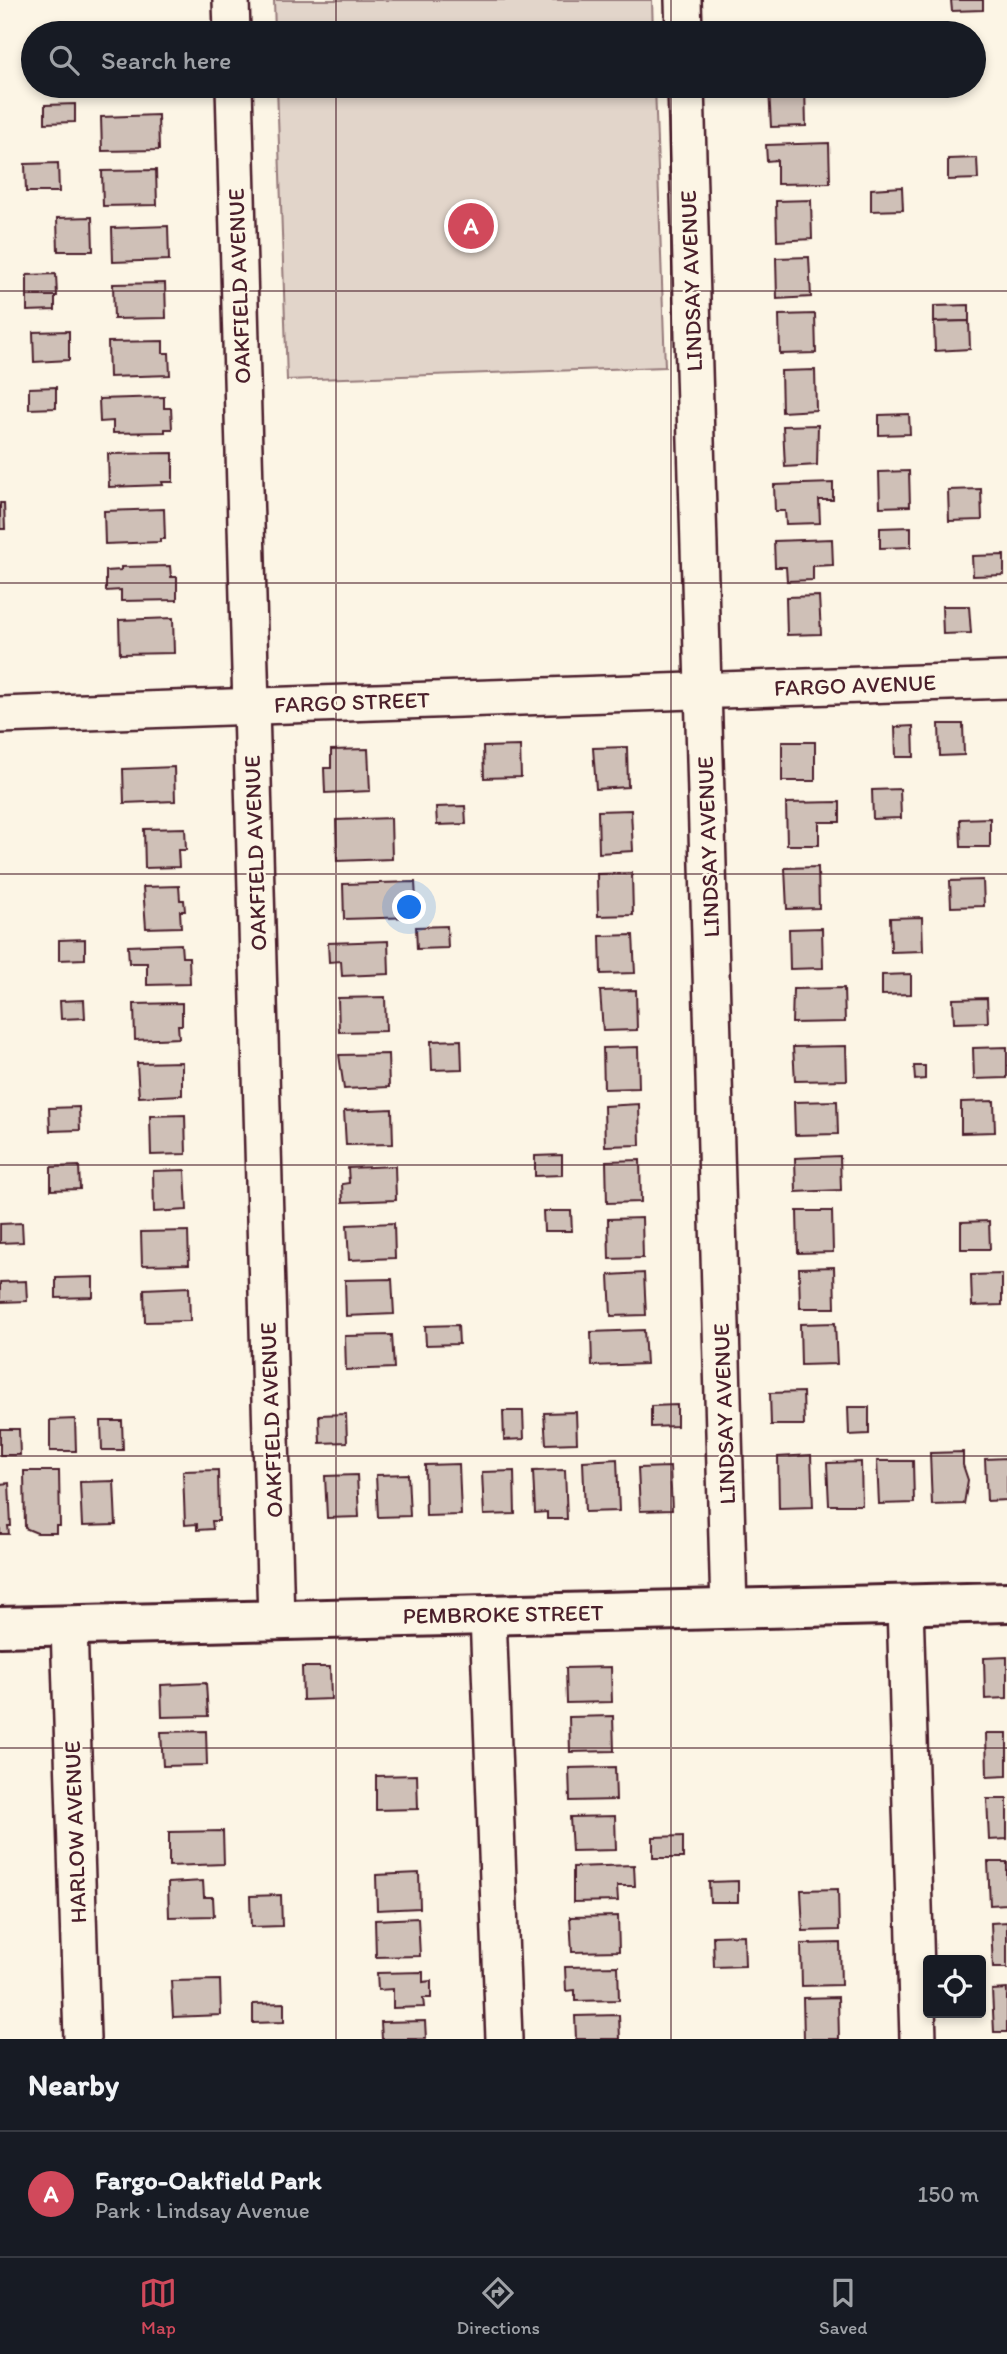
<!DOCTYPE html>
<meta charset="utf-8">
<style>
body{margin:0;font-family:Itim,sans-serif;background:#242831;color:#f1f3f6}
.controls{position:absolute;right:21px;bottom:21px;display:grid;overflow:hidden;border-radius:7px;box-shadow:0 4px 10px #0003}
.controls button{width:63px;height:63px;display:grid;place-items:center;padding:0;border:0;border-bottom:2px solid #363941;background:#171b24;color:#f1f3f6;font:35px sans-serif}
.you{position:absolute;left:410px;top:908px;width:24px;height:24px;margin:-18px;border:5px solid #fff;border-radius:50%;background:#1a73e8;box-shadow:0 0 0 10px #1a73e833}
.badge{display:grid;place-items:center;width:46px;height:46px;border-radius:50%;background:#d1495b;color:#fff;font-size:23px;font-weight:700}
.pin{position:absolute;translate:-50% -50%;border:4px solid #fff;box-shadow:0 2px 7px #0006}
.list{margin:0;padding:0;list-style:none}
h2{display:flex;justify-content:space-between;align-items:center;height:91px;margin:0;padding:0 28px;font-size:30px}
h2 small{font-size:23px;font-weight:400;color:#9ea1a6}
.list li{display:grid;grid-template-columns:46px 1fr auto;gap:21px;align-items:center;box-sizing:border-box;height:126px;padding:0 28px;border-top:2px solid #363941}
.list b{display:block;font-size:26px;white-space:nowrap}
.list p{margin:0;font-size:23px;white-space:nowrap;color:#9ea1a6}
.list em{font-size:23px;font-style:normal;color:#9ea1a6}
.icon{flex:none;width:38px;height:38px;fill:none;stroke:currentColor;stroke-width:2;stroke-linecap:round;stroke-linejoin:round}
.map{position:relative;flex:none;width:1007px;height:2039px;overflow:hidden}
.search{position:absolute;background:#171b24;box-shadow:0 4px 10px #0003;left:21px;right:21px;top:21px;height:77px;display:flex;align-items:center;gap:18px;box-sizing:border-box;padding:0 24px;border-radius:38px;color:#9ea1a6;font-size:26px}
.sheet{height:217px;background:#171b24}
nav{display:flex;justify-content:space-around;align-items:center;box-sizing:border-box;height:98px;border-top:2px solid #363941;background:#171b24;font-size:19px;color:#9ea1a6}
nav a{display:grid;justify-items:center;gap:4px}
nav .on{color:#d1495b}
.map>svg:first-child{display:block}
</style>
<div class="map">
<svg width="1007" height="2039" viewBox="0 0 1007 2039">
<rect width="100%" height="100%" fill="#fcf5e5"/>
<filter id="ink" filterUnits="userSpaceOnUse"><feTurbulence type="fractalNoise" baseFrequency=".0143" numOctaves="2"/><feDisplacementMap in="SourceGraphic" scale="14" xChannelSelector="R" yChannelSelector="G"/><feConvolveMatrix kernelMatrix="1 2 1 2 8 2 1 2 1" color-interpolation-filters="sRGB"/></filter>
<g filter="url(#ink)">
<g fill="#e2d5ca" stroke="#967a7a" stroke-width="2">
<path d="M274,0H652L653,33H275Z"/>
<path d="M277,86H655L665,367L287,380Z"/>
</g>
<g fill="#cfc0b7" stroke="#4a1f2b" stroke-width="2">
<path d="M951,0H983V10L952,11Z"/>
<path d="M103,86H152V91L103,92Z"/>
<path d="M805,87L806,126L771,127L769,88Z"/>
<path d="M75,104V122L45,123V105Z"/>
<path d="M158,115L159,150L102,151L101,117Z"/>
<path d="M829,143L830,183L777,184V160L767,161L766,145Z"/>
<path d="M977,158L978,179L948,180V159Z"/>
<path d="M58,163L59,192H26L25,164Z"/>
<path d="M156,170L157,205L103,206L102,171Z"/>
<path d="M902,187L903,210L871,211V189Z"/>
<path d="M811,200L812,239L777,241L776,201Z"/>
<path d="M92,217L93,251H58L57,218Z"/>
<path d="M168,226L169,260L113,262L112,228Z"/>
<path d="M809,257L811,297L777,299L776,258Z"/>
<path d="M56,274L57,296H27V275Z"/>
<path d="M165,283L166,318L114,319L113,284Z"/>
<path d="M27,296H55V310L27,311Z"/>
<path d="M969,305V321L934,322V306Z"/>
<path d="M815,314L816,353L780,354L779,315Z"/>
<path d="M969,321L970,349L935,351L934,322Z"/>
<path d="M69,331V360L34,362L33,332Z"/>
<path d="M163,341V353H169L170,375L109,377L108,342Z"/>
<path d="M815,370L816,410L782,412L781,371Z"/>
<path d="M56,387V408L29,409V388Z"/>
<path d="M164,397V408H171L172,429H165V432L113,433V421L100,422L99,399Z"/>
<path d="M909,414L910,434L879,435V415Z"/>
<path d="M818,425L817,465L785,467L783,426Z"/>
<path d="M173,453V482H162L163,485L109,487L108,454Z"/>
<path d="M909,471L910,506L880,507L879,472Z"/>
<path d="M833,483V500H819L820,523L786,524L785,511H775L774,485Z"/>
<path d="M981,489L982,520L949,521L948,490Z"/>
<path d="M0,503H4L5,529H0Z"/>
<path d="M164,509L165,539H160V542L105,544L104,511Z"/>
<path d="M911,527V547L880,548V528Z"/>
<path d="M832,539L833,565L813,566V580L787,581L786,567H775L774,541Z"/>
<path d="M1004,555V575L973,576L972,556Z"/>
<path d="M170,566L171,577H177V600L121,601V590L106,591V571L121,570V567Z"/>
<path d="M819,596L821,634L787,635L786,597Z"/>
<path d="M942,606H969L971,633L943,634Z"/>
<path d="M173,618L174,653L120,654L119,620Z"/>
<path d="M939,724H963L964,755L940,756Z"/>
<path d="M913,726L914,757H896L895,727Z"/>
<rect x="782" y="742" width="33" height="39"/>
<path d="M520,746L521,777L484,778L483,747Z"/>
<path d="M627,747L628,787L596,789L593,748Z"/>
<path d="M368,749L370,791L325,793L324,768H331V750Z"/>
<path d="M174,767L175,801L124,803L123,769Z"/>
<path d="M900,789L901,818L873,819L872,790Z"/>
<path d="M840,802V822H819V845H787L786,803Z"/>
<path d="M465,806L466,824L437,825L436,807Z"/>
<path d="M631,810L633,851L599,853L598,811Z"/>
<path d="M391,818L392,859L337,861L336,820Z"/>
<path d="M990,818V847H961L960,819Z"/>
<path d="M185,828L186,850H178L179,867L145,868L144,829Z"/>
<path d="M818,867L819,908L787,909L785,868Z"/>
<path d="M632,873L633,915L598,916L597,874Z"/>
<path d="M983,880L984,906L951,907L950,881Z"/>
<path d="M415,882L417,917L344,919L343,884Z"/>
<path d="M179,886L180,900H184L185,911H180L181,927L146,928L143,887Z"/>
<path d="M922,917L923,951L891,952L890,918Z"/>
<path d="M447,926L448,948L417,949L416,927Z"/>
<path d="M822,928L823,968L790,969L789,929Z"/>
<path d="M633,935L635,973L601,974L600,936Z"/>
<path d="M85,939V959L59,960V940Z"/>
<path d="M388,941L389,974L342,976L341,961L329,962L328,943Z"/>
<path d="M181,944L182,957H189L190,984L147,985V963H129L128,946Z"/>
<path d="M911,974V994L882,995V975Z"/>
<path d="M844,988L845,1022L792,1023L793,989Z"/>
<path d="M636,990L637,1030L603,1031L600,991Z"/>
<path d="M385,997L386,1031L339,1032L338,998Z"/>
<path d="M987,998L988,1022L954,1023L953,999Z"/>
<path d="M84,1000L85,1018L61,1019L60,1001Z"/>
<path d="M182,1003V1025H178L179,1038L135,1040L134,1004Z"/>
<path d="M461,1040L462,1069L432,1070L431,1041Z"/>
<path d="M846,1046L847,1080L795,1081L793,1047Z"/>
<path d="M638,1047L639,1088L604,1089L603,1048Z"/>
<path d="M1007,1047V1078L974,1079L973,1048Z"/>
<path d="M388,1054L389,1087L344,1089L339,1055Z"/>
<path d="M182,1062V1095L139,1097L137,1063Z"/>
<path d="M914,1066H925V1079L915,1080Z"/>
<path d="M837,1101L838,1134L795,1135L794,1102Z"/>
<path d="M994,1101L995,1132L961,1133V1102Z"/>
<path d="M639,1104L640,1145L605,1146L604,1106Z"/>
<path d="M79,1107L80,1130L50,1131L49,1108Z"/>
<path d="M392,1109L393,1144L346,1145L344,1111Z"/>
<path d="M185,1115L186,1154L151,1155L150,1116Z"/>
<path d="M562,1155V1175L535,1176V1156Z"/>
<path d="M840,1156L841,1190L796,1192L795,1158Z"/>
<path d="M640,1160L641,1202L607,1203L606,1161Z"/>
<path d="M79,1166L80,1189L51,1190V1167Z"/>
<path d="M395,1166L396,1200L343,1202L342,1184L349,1183L348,1168Z"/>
<path d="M185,1170L187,1210L154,1212L153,1171Z"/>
<path d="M543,1211H571L572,1231H544Z"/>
<path d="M797,1211H832L833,1252L798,1253Z"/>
<path d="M642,1218L643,1258L609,1259L608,1219Z"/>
<path d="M989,1221L990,1249H961V1222Z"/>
<path d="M22,1223L23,1242L0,1243V1224Z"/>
<path d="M394,1223L395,1258L349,1260L347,1225Z"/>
<path d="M188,1231L189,1264L142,1265L141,1232Z"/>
<path d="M834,1267L835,1308H800L799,1268Z"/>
<path d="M644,1273L646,1315L611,1316L609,1275Z"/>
<path d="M1002,1274V1305L972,1306L971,1275Z"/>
<path d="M93,1277V1297L56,1298V1278Z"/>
<path d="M392,1279L394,1314L346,1316L345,1280Z"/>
<path d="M26,1281L27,1301L0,1302V1282Z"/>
<path d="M189,1287L190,1321L145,1322L144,1289Z"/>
<path d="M835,1323L837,1364L801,1365L800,1324Z"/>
<path d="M458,1325L459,1344L426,1345L425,1326Z"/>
<path d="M644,1330L646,1364L592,1366L591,1332Z"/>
<path d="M392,1335L394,1368L346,1370L345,1336Z"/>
<path d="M803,1392L804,1425H771L770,1393Z"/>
<path d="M677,1405V1426L651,1427V1406Z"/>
<path d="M848,1407H869V1434L849,1435Z"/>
<path d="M503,1411H523L524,1439L504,1440Z"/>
<path d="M576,1412L577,1443L546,1444L544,1413Z"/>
<path d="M346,1414L347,1442L320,1443L319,1415Z"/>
<path d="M75,1419L76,1451H50V1420Z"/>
<path d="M101,1421H122L123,1450H102Z"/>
<path d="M0,1429H19L20,1455H0Z"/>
<path d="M963,1452V1465L968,1480L964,1504L932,1505L930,1453Z"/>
<path d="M811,1455L813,1507L779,1508L778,1457Z"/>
<path d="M1007,1458V1500L987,1501L985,1459Z"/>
<path d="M617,1459L619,1511L585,1512L583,1461Z"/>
<path d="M877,1461H913L914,1503L879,1504Z"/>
<path d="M861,1462L862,1505H829L827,1463Z"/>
<path d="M459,1464L461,1515L426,1516L425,1465Z"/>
<path d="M670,1467L672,1510L640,1511L638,1468Z"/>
<path d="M218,1470L219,1521H212L213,1529L197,1530V1524L185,1525L183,1471Z"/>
<path d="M565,1470L567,1519H547V1512L535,1513L533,1471Z"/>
<path d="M24,1471H59L60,1526H56V1533H37L25,1528Z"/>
<path d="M514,1471L515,1514L484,1515L482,1472Z"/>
<path d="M408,1474L410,1516L378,1517L376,1475Z"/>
<path d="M357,1475L359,1517L327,1518L325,1476Z"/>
<path d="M114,1481L116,1525L82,1526L80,1482Z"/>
<path d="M9,1483L11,1526H8L9,1534H0V1484Z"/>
<path d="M1007,1657V1698L985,1699L984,1658Z"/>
<path d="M302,1667H330L331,1699L303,1700Z"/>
<path d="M611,1667L612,1702L567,1703L566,1668Z"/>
<path d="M206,1683L208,1716L162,1717L161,1685Z"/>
<path d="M613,1716L614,1751L570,1752L569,1717Z"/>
<path d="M206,1731L207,1765L163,1766L161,1732Z"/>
<path d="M986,1733H1007V1776L987,1777Z"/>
<path d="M615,1767L616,1800L570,1801L569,1768Z"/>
<path d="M417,1775L418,1809L376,1810V1776Z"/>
<path d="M987,1799H1007V1839L989,1840Z"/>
<path d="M615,1816L616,1850L572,1851L570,1817Z"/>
<path d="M223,1831L224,1864L169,1866V1832Z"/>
<path d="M683,1836V1858H653V1837Z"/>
<path d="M988,1862H1007V1904L990,1905Z"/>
<path d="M634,1865L635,1886H617L618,1901L573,1902V1867Z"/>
<path d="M419,1873L420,1908L377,1910L376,1875Z"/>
<path d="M203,1881L204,1897H213L214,1916L169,1917L168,1883Z"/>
<path d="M738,1881V1902H710L709,1882Z"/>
<path d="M838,1889L839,1930L803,1931L801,1890Z"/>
<path d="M281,1895L282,1926L251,1927L250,1896Z"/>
<path d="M618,1916L619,1951L572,1952L570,1917Z"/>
<path d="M418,1918L420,1956L376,1957L375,1920Z"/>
<path d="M1007,1922V1968H993L991,1923Z"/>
<path d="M744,1935L745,1966L714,1967L713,1936Z"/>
<path d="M840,1943L841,1985L802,1986L801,1944Z"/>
<path d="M618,1966L619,2000L575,2001V1990L566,1991L565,1967Z"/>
<path d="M423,1972V1982L431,1981V1998H423L424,2007L393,2008V1989L378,1990L377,1973Z"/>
<path d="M220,1980L221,2015L173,2017L171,1981Z"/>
<path d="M1007,1989V2032H994L992,1990Z"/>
<path d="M838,1997L839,2039H804L803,1998Z"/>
<path d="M284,2003V2022L253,2023V2004Z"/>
<path d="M619,2015L620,2039H576L575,2016Z"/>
<path d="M425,2021L426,2039H382L381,2022Z"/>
</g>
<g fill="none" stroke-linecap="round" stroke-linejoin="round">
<defs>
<g id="street">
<path d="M231,0L232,33"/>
<path d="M683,0L684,33"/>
<path d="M234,86L276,1620"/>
<path d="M686,86L729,1609"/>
<path d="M0,715L1007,680"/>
<path d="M905,1605L918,2039"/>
<path d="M488,1615L504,2039"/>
<path d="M69,1626L82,2039"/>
</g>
<path id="secondary" d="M0,1627L1007,1602"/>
</defs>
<use href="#street" stroke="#4a1f2b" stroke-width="40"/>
<use href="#secondary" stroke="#4a1f2b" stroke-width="44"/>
<path stroke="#4a1f2b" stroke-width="4.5" stroke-dasharray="2 5" stroke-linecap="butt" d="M274,90L363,86"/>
<use href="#street" stroke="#fcf5e5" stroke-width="35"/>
<use href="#secondary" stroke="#fcf5e5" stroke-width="38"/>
</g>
</g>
<path fill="none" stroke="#4a1f2b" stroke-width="2" stroke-opacity="0.55" d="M336,0V33M671,0V33M336,86V2039M671,86V2039M0,291H1007M0,583H1007M0,874H1007M0,1165H1007M0,1456H1007M0,1748H1007"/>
<g text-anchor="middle" stroke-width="5" stroke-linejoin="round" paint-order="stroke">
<g font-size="23" fill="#4a1f2b" stroke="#fcf5e5">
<text transform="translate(691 281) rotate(-92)" y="8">LINDSAY AVENUE</text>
<text transform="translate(239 286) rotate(-92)" y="8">OAKFIELD AVENUE</text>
<text transform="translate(855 685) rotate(-2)" y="8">FARGO AVENUE</text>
<text transform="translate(352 702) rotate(-2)" y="8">FARGO STREET</text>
<text transform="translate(708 847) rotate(-92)" y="8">LINDSAY AVENUE</text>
<text transform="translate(255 853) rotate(-92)" y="8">OAKFIELD AVENUE</text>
<text transform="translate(724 1414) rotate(-92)" y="8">LINDSAY AVENUE</text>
<text transform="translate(271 1420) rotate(-92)" y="8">OAKFIELD AVENUE</text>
<text transform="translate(503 1614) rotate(-1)" y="8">PEMBROKE STREET</text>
<text transform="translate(75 1832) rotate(-92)" y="8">HARLOW AVENUE</text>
</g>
</g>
</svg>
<div class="controls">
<button><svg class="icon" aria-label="locate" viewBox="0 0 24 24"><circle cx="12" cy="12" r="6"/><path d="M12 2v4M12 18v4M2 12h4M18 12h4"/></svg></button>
</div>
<div class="you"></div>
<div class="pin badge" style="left:471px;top:226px">A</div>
<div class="search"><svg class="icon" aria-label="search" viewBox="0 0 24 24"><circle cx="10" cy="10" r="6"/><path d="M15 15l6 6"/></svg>Search here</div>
</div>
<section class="sheet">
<h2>Nearby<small></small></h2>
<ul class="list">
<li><span class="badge">A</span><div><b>Fargo-Oakfield Park</b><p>Park · Lindsay Avenue</p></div><em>150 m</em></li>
</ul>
</section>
<nav>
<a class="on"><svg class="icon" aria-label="map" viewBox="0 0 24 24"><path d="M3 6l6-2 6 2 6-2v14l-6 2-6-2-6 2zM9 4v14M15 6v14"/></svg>Map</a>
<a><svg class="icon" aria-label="directions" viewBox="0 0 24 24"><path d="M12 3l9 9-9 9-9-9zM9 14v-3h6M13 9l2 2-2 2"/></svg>Directions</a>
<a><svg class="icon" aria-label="saved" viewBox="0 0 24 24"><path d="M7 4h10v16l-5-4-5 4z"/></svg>Saved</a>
</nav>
